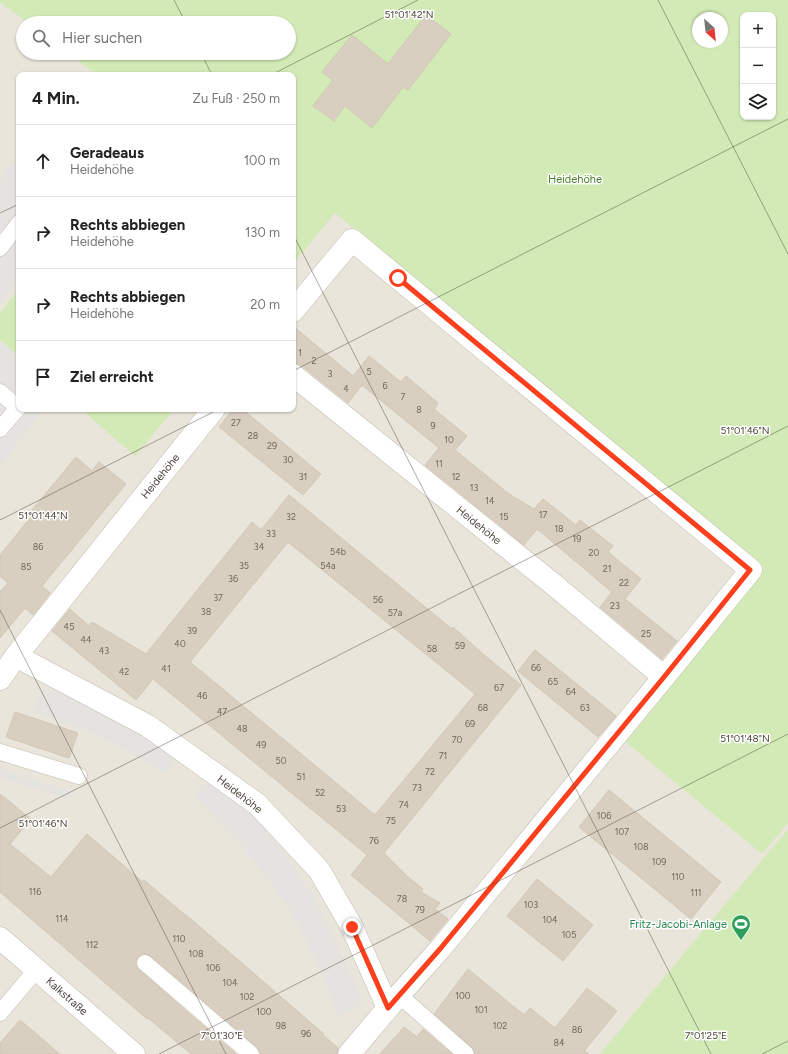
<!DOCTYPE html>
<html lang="de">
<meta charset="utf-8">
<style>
body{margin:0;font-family:Figtree,sans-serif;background:#f2f2f2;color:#222}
.controls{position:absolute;right:12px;top:12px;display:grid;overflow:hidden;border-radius:8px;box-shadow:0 1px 3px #0004}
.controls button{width:36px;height:36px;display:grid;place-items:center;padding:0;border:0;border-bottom:1px solid #e0e0e0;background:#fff;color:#222;font:20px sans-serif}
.compass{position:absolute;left:692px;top:12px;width:36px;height:36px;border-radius:50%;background:#fff;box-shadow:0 1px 3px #0004;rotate:153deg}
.stop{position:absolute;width:12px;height:12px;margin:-9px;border:3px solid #fc3f1d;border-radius:50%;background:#fff}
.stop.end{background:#fc3f1d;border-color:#fff;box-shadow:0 1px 4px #0008}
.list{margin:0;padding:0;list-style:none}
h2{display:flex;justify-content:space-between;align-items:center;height:52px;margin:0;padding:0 16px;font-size:17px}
h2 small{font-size:13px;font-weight:400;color:#767676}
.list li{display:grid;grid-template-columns:26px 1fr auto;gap:12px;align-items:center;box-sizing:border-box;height:72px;padding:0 16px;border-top:1px solid #e0e0e0}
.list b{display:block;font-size:15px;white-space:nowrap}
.list p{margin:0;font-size:13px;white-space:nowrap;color:#767676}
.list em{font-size:13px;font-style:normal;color:#767676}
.icon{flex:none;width:22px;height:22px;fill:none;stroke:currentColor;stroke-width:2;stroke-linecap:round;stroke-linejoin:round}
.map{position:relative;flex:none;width:788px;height:1054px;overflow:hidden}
.search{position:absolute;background:#fff;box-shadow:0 1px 3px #0004;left:16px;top:16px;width:280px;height:44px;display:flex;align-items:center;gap:10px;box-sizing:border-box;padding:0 14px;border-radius:22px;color:#767676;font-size:15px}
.panel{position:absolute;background:#fff;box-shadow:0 1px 3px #0004;left:16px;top:72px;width:280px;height:340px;border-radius:8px}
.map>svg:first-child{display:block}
</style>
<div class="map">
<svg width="788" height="1054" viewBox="0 0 788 1054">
<rect width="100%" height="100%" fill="#f6f3ec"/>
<path fill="#eae5da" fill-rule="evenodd" d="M0,0H788V1054H0ZM743,15H773V117H743ZM698,18H722V42H698ZM23,23H289V53H23ZM19,75H293V409H19Z"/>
<g fill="#d2eab5" fill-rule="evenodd">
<path d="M0,0H788V823L762,854L626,742L765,568L335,213L293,264V75H97L68,53H289V23H28L0,2ZM743,15H773V117H743ZM698,18H722V42H698Z"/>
<path d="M19,289V356L0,340V313Z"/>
<path d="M81,409H174L135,456Z"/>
<path d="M788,829V1054H600Z"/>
</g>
<g fill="#e5e3e0">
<path d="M13,164L19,169V280L0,303V180Z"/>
<path d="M0,340L19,357V409H44L0,466Z"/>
<path d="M43,688L64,692L179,754L166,774L123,748L81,728L33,712Z"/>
<path d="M0,768L73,792L67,799L0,777Z"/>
<path d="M211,776L254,814L297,871L313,894L362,997L361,1005L339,1016L312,952L294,917L271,884L242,846L194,796Z"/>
</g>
<g fill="#d8cfc1" stroke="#d3c7b4" fill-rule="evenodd">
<path d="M426,15L451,34L408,90L403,87L372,128L345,106L334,121L313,106L333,80L322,72L352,35L388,64Z"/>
<path d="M293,326L353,376L369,356L401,382L406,376L438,403L434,409L467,436L455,450L509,494L534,509L543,499L576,525L580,520L613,546L608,552L641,579L625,599L677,641L662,659L600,607L612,592L537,529L524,545L425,465L439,448L362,385L348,403L301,365L293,362Z"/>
<path d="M233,409H242L321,474L303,495L219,427Z"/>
<path d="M76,457L92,471L99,462L126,484L42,586L50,593L33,615L25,608L0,638V592L8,583L0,576V555L35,512L32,510Z"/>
<path d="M289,495L452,629L453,627L484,655L521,685L384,853L407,876L423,889L421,892L440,903L435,909L448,919L430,941L351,875L367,855L153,679L136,700L52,631L70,609L89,626L92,622L146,654L252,522L261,530ZM288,542L475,694L375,815L190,662Z"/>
<path d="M535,650L616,716L598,737L518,671Z"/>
<path d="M15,712L78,733L69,758L6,737Z"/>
<path d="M609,790L721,882L691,919L579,827Z"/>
<path d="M0,794L31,819L10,844L51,877L87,834L143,882L144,880L185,915V914L324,1034L323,1035L338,1048L337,1054H260L257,1047L151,956L146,954H142L138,957L136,962V966L139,970L236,1054H191L148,1018L147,1019L0,892Z"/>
<path d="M537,879L593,925L563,961L507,916Z"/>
<path d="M468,969L524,1015L530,1008L555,1028L587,988L617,1011L584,1051L589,1054H475L472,1047L434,1014Z"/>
<path d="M20,1020L60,1054H0V1043Z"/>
<path d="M404,1027L417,1037L423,1029L452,1054H380Z"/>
</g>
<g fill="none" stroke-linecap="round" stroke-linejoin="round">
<defs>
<g id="service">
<path d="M0,248L19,223"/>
<path d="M0,392L18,408L0,429"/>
<path d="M0,752L79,776"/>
<path d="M145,963L251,1054"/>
<path d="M399,995L466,1054"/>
<path d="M0,1013L36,970"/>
</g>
<g id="minor">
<path d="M293,311L352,240L751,570L664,677L440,949L399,995L349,1054"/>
<path d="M293,375L553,584L664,677"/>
<path d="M16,656L148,726L257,804L319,870L352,927L388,1008"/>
<path d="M0,679L16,656L214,409"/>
</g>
<path id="tertiary" d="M0,938L134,1054"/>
</defs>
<use href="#service" stroke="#c2bbae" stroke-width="17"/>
<use href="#minor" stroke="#c2bbae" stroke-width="23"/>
<use href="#tertiary" stroke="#c2bbae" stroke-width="23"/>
<use href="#service" stroke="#fff" stroke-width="16"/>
<use href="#minor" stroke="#fff" stroke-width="22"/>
<use href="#tertiary" stroke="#fff" stroke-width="22"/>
</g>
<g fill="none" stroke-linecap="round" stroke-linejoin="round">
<path stroke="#fc3f1d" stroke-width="5" d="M352,927L388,1008L440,949L664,677L750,570L398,278"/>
</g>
<path fill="none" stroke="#4b4439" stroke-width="1" stroke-opacity="0.45" d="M174,0L186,23M658,0L788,254M201,53L212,75M271,75L418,0M0,213L19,204M293,234L711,1054M293,371L788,119M0,520L219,409M0,610L226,1054M0,828L788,426M159,1054L788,734M762,1054L788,1041"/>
<defs>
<symbol id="stadium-pin" viewBox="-11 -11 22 30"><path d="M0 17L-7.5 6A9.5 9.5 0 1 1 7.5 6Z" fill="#2e9e5b" stroke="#fff"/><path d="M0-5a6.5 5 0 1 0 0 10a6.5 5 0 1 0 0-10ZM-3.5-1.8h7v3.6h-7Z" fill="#fff"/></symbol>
</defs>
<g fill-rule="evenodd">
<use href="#stadium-pin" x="730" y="913" width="22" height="30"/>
</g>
<g text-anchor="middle" stroke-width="3" stroke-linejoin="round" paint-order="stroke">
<g font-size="9" fill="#6e675b">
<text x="300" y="356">1</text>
<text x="314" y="364">2</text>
<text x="369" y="375">5</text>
<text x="330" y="377">3</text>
<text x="385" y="389">6</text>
<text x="346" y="392">4</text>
<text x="403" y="400">7</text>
<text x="419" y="413">8</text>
<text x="236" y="426">27</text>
<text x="433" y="429">9</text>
<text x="253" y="439">28</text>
<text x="449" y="443">10</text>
<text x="272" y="449">29</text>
<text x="288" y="463">30</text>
<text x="439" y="467">11</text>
<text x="303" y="480">31</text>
<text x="456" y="480">12</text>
<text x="474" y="491">13</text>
<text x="490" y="504">14</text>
<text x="543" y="518">17</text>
<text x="291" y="520">32</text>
<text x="504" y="520">15</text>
<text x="559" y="532">18</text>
<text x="271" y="537">33</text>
<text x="577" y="542">19</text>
<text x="38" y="550">86</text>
<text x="259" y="550">34</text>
<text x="338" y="555">54b</text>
<text x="594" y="556">20</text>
<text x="244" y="569">35</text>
<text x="328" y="569">54a</text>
<text x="26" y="570">85</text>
<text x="607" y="572">21</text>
<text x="233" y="582">36</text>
<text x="624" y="586">22</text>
<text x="218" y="601">37</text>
<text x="378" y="603">56</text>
<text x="615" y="609">23</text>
<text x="206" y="615">38</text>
<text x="395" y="616">57a</text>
<text x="69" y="630">45</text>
<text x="192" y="634">39</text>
<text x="646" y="637">25</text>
<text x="86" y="643">44</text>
<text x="180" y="647">40</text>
<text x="460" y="649">59</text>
<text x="432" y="652">58</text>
<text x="104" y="654">43</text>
<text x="536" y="671">66</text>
<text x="166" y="672">41</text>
<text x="124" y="675">42</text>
<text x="553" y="685">65</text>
<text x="499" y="691">67</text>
<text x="571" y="695">64</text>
<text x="202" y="699">46</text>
<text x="483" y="711">68</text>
<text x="585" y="711">63</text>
<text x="222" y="715">47</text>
<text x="470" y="727">69</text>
<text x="242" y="732">48</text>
<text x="457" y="743">70</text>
<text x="261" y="748">49</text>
<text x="443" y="759">71</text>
<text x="281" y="764">50</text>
<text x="430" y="775">72</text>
<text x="301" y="780">51</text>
<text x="417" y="791">73</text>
<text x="320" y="796">52</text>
<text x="404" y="808">74</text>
<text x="341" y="812">53</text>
<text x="604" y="819">106</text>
<text x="391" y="824">75</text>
<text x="622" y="835">107</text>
<text x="374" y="844">76</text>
<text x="641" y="850">108</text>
<text x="659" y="865">109</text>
<text x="678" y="880">110</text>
<text x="35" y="895">116</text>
<text x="696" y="896">111</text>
<text x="402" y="902">78</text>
<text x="531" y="908">103</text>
<text x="420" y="913">79</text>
<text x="62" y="922">114</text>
<text x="550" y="923">104</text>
<text x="569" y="938">105</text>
<text x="179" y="942">110</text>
<text x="92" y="948">112</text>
<text x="196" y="957">108</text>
<text x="213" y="971">106</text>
<text x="230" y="986">104</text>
<text x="463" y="999">100</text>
<text x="247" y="1000">102</text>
<text x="481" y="1013">101</text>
<text x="264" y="1015">100</text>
<text x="281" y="1029">98</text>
<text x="500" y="1029">102</text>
<text x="577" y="1033">86</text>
<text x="306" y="1037">96</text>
<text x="559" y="1046">84</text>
</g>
<g font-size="11" fill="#4a7f2a" stroke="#fff">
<text x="575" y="183">Heidehöhe</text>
</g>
<g font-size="11" fill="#4b4439" stroke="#fff">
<text transform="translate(160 476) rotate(-51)" y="4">Heidehöhe</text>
<text transform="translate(479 525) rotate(39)" y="4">Heidehöhe</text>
<text transform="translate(240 794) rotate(38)" y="4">Heidehöhe</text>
<text transform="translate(67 996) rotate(41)" y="4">Kalkstraße</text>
</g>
<g font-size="11" fill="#27864d" stroke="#fff" text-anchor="end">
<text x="727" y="928">Fritz-Jacobi-Anlage</text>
</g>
</g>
<g font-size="10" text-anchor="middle" fill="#4b4439" stroke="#fff" stroke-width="3" stroke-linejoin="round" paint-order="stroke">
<text x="409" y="18">51°01'42"N</text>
<text x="745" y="434">51°01'46"N</text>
<text x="43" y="519">51°01'44"N</text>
<text x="745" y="742">51°01'48"N</text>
<text x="43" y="827">51°01'46"N</text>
<text x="222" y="1039">7°01'30"E</text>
<text x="706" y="1039">7°01'25"E</text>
</g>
</svg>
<div class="controls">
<button>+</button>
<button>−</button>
<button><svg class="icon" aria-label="layers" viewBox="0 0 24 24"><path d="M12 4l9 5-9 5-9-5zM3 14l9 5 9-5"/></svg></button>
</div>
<svg class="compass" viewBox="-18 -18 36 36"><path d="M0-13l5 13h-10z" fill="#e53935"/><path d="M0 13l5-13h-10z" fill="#767676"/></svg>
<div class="stop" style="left:398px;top:278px"></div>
<div class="stop end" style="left:352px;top:927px"></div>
<div class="search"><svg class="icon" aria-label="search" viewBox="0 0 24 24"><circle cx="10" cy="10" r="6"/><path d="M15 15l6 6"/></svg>Hier suchen</div>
<section class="panel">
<h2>4 Min.<small>Zu Fuß · 250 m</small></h2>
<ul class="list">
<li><svg class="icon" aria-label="ahead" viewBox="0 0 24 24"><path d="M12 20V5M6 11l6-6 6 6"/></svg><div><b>Geradeaus</b><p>Heidehöhe</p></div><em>100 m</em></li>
<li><svg class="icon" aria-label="right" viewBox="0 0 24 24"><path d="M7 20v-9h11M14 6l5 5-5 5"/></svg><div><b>Rechts abbiegen</b><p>Heidehöhe</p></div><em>130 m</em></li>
<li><svg class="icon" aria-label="right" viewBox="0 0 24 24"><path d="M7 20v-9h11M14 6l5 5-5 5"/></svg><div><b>Rechts abbiegen</b><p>Heidehöhe</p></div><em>20 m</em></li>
<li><svg class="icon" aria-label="arrive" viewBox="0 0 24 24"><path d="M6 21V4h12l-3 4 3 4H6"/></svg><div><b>Ziel erreicht</b></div></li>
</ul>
</section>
</div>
